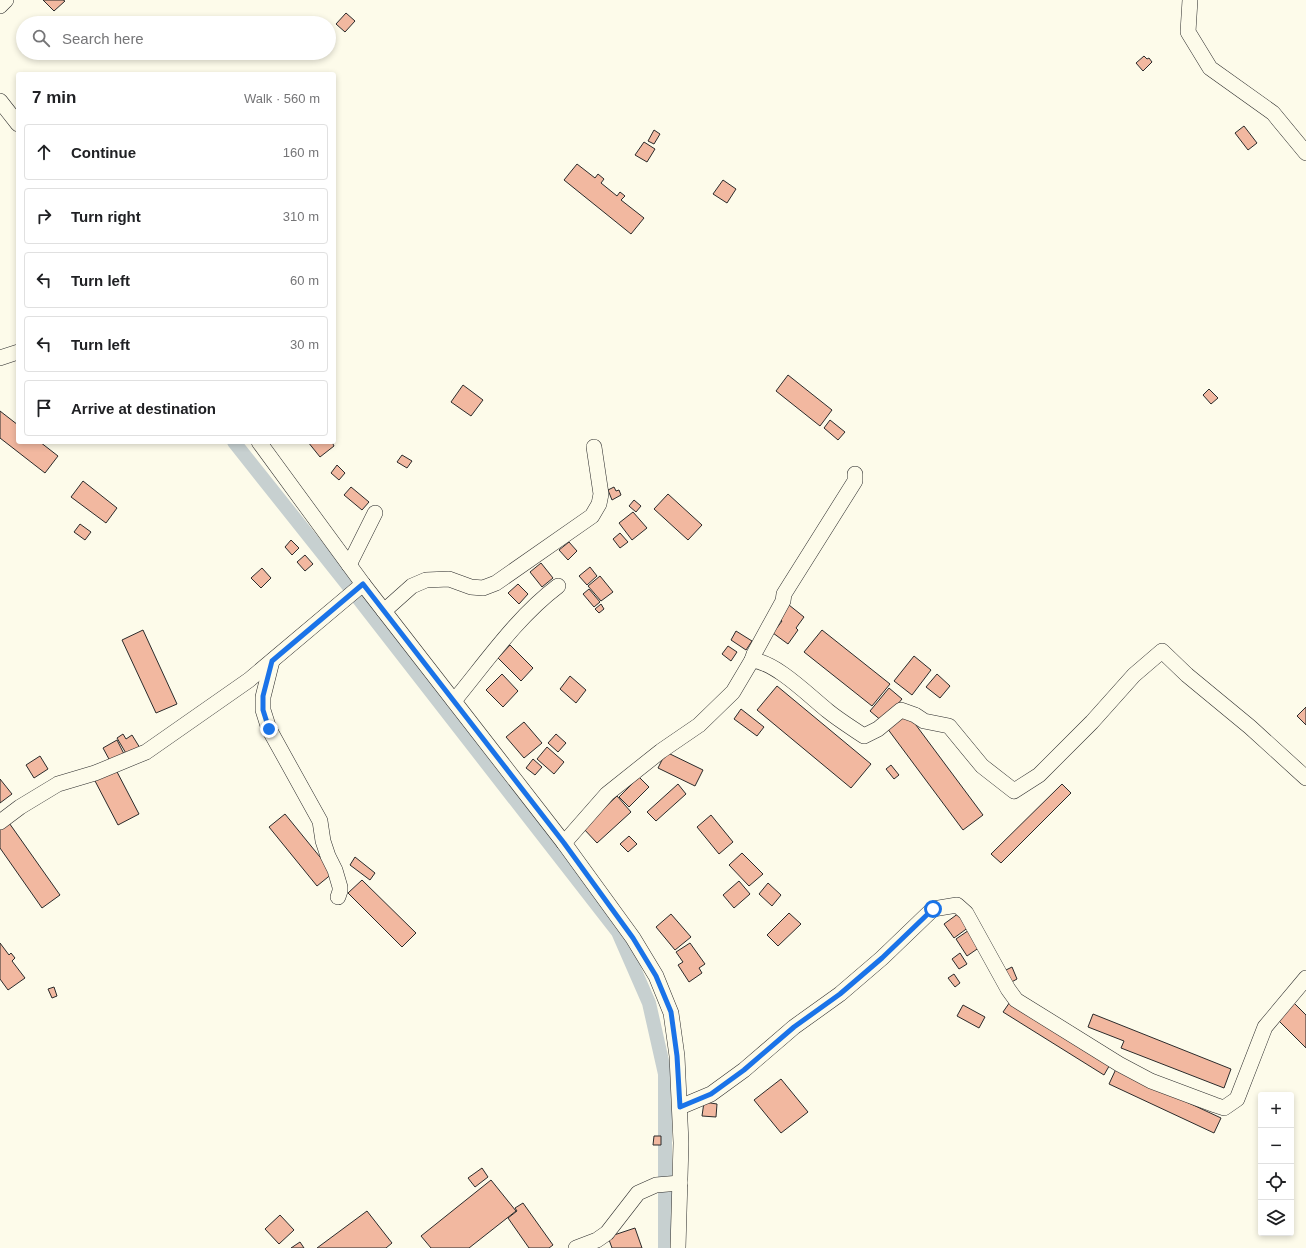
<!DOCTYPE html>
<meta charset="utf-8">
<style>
body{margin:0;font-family:Helvetica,sans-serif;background:#f6f6f6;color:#202124}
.controls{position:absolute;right:12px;bottom:12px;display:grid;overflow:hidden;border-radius:4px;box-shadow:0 2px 6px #0003}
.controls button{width:36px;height:36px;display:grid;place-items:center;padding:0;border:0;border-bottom:1px solid #e0e0e0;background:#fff;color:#202124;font:20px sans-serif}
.stop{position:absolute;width:12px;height:12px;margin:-9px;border:3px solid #1a73e8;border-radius:50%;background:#fff}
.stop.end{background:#1a73e8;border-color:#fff;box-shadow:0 1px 4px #0008}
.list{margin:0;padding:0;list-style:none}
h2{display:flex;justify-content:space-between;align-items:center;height:52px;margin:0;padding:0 16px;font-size:17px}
h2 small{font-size:13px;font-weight:400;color:#757577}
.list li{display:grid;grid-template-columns:26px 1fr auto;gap:12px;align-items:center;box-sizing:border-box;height:56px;margin:0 8px 8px;padding:0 8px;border:1px solid #e0e0e0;border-radius:4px}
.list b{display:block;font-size:15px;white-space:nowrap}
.list em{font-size:13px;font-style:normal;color:#757577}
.icon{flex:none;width:22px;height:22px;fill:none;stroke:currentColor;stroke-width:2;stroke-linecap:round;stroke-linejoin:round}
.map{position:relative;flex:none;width:1306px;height:1248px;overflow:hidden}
.search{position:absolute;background:#fff;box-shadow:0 2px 6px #0003;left:16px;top:16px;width:320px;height:44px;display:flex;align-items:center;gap:10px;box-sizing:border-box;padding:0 14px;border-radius:22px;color:#757577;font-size:15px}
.panel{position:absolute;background:#fff;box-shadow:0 2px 6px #0003;left:16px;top:72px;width:320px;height:372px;border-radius:4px}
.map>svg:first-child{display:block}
</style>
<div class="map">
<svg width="1306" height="1248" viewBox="0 0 1306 1248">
<rect width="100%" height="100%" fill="#fdfbea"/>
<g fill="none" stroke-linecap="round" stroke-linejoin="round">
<path stroke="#c7d0d0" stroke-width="14" d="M234,442L358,598L618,932L649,1003L665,1074V1248"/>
</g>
<g fill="#f2b8a0" stroke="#2b2b2b">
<path d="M43,0H63L65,1L54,11Z"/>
<path d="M346,13L355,21L345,32L336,24Z"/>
<path d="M1144,56L1147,59L1149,58L1152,62L1143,71L1136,63Z"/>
<path d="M1244,126L1257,143L1248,150L1235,133Z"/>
<path d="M654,130L660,134L654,144L648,141Z"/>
<path d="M644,142L655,149L647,162L635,155Z"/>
<path d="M577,164L595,178L598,174L604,179L601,183L617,196L620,192L625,196L621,200L644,218L631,234L564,180Z"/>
<path d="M723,180L736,189L727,203L713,194Z"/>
<path d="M788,375L832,410L820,426L776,391Z"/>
<path d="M463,385L483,400L471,416L451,402Z"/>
<path d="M1209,389L1218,398L1211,404L1203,395Z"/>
<path d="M0,411L18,425V442H40L58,456L45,473L0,438Z"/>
<path d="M830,420L845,432L838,440L824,428Z"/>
<path d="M308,442H332L334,446L320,457Z"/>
<path d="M402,455L412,461L407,468L397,462Z"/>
<path d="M337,465L345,473L339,480L331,473Z"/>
<path d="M83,481L117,508L106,523L71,497Z"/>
<path d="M351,487L369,502L362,510L344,495Z"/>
<path d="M614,487L616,491L619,490L621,495L612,500L608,490Z"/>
<path d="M668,494L702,525L688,540L654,509Z"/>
<path d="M634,500L641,506L636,512L629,506Z"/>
<path d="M633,512L647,528L632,540L619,523Z"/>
<path d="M80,524L91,532L85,540L74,532Z"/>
<path d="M620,533L628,542L620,548L613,539Z"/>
<path d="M291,540L299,548L292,555L285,547Z"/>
<path d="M569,542L577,551L568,560L559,550Z"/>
<path d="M305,555L313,564L305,571L297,562Z"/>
<path d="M541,563L553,578L542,587L530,572Z"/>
<path d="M590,567L597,576L587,585L579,576Z"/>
<path d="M262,568L271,578L261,588L251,578Z"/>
<path d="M600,576L613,592L601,601L588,586Z"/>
<path d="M518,584L528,594L519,604L508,593Z"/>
<path d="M589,589L600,602L594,607L583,594Z"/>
<path d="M601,604L604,609L599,613L595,609Z"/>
<path d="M789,605L804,617L796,628L798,630L788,644L773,633L782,621L778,618Z"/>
<path d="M143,630L177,704L156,713L122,640Z"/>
<path d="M822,630L890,684L872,706L804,652Z"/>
<path d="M736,631L752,641L746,650L731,640Z"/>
<path d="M510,645L533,668L521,681L498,658Z"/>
<path d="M728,646L737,652L731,661L722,654Z"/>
<path d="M914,656L931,670L912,695L894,681Z"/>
<path d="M502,674L518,691L503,707L486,690Z"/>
<path d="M937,674L950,686L940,698L926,687Z"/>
<path d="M570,676L586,690L576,703L560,689Z"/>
<path d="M777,686L871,764L851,788L757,710Z"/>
<path d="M889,688L902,699L883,722L870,711Z"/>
<path d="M1306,707V725L1297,716Z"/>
<path d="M741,709L764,727L757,736L734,719Z"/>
<path d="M907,713L983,815L963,830L887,728Z"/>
<path d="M524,722L542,743L524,758L506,737Z"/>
<path d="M123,734L126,739L132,735L140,748L127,755L117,738Z"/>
<path d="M556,734L566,743L558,752L548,743Z"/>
<path d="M117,740L124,754L110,761L103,748Z"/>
<path d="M547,747L564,762L554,774L537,759Z"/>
<path d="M666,752L703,770L695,786L658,768Z"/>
<path d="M40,756L48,769L34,778L26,765Z"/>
<path d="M533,759L542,767L535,775L526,768Z"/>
<path d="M891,765L899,775L894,779L886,769Z"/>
<path d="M115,768L139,814L118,825L94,779Z"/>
<path d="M639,777L649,787L629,807L619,797Z"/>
<path d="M0,779L12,794L0,803Z"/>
<path d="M678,784L686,794L656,821L647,812Z"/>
<path d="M1062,784L1071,793L1001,863L991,854Z"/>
<path d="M617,796L631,812L597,843L583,828Z"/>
<path d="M285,814L333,873L317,886L269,827Z"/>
<path d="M711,815L733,842L719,854L697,827Z"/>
<path d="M7,820L60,895L42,908L0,848V825Z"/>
<path d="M629,836L637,844L628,852L620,844Z"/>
<path d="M742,853L763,874L749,886L729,865Z"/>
<path d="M355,857L375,873L370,880L350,865Z"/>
<path d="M362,880L416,933L402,947L348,893Z"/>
<path d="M739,881L750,894L734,908L723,895Z"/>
<path d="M768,883L781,895L772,906L759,894Z"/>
<path d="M789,913L801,924L778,946L767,935Z"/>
<path d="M959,913L969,927L954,938L944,924Z"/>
<path d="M671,914L691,937L675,950L656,927Z"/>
<path d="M972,928L983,945L967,956L956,939Z"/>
<path d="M0,943L9,955L11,953L15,958L12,961L25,978L8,990L0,979Z"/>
<path d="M690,943L705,964L699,968L702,973L689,982L678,965L683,962L676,952Z"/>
<path d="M960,953L967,964L959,969L952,959Z"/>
<path d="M1012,967L1017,979L1008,984L1002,972Z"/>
<path d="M954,974L960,983L955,987L948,978Z"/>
<path d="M54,987L57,996L52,998L48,989Z"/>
<path d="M1012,999L1112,1061L1104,1075L1003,1012Z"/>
<path d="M1291,1000L1306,1015V1048L1275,1017Z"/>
<path d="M963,1005L985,1017L979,1028L957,1016Z"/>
<path d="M1093,1014L1231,1069L1224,1088L1121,1048L1124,1041L1088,1027Z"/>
<path d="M1116,1069L1221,1118L1214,1133L1109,1084Z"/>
<path d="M781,1079L808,1112L781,1133L754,1100Z"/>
<path d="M704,1102L717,1104L716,1117L702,1116Z"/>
<path d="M654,1136H661V1145H653Z"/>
<path d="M482,1168L488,1177L475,1187L468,1178Z"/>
<path d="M491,1180L516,1211L469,1248H431L421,1236Z"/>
<path d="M523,1203L553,1245L549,1248H529L508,1218L517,1211L515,1208Z"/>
<path d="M367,1211L392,1243L386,1248H317Z"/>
<path d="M280,1215L294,1230L279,1244L265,1229Z"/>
<path d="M635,1228L642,1248H612L608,1237Z"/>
<path d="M300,1242L304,1248H291Z"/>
</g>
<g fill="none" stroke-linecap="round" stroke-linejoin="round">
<defs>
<g id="minor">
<path d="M1190,0L1188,32L1210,68L1273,113L1306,153"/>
<path d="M0,6L6,0"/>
<path d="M0,101L18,124"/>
<path d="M0,358L18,352"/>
<path d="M259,442L363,584L564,843L633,938L656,976L671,1013L677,1056L681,1143L678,1248"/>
<path d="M349,565L375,513"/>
<path d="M384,611L412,586L426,580L449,579L471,587L483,588L496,583L592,516L599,504L601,494L594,447"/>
<path d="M752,660L754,654L783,601L784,594L855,481V474"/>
<path d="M272,661L263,697V710L269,729L320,821L323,841L328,856L335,870L340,887V891L338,897"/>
<path d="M454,701C487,661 517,617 558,586"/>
<path d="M0,822L20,807L58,784L95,773L146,752L249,680L363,584"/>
<path d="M564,843L607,794L661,751L699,725L733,692L752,660C777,663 808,695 828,711C839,720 852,728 864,736L878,729L901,710L915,715L924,721L949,726L982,766L1014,791L1039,775L1092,722L1134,675L1162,651L1187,675L1250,727L1306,778"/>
<path d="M680,1107L711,1094L744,1070L794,1027L840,994L882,958L933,909L957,905L966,913L1008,989L1016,1000L1119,1064L1151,1081L1215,1105L1224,1108L1237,1099L1265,1027L1306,978"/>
<path d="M576,1248L597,1240L607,1233L638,1193L656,1185L680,1183"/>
</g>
</defs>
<use href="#minor" stroke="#2b2b2b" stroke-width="16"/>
<use href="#minor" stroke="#fdfbea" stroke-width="15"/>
</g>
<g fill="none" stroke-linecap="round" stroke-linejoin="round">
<path stroke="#1a73e8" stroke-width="5" d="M269,729L263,710V696L272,661L363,584L564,843L633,938L656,976L671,1012L677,1056L680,1107L711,1094L744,1070L794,1027L840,994L882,958L933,909"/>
</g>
</svg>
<div class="controls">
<button>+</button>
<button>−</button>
<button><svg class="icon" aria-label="locate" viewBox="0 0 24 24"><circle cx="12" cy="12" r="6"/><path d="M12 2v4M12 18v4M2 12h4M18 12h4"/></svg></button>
<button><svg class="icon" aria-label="layers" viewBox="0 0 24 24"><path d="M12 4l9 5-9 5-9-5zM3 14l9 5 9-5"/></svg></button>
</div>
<div class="stop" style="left:933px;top:909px"></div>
<div class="stop end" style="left:269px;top:729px"></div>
<div class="search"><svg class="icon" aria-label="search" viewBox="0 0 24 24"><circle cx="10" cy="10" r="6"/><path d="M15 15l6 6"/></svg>Search here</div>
<section class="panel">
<h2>7 min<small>Walk · 560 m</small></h2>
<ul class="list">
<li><svg class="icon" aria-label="ahead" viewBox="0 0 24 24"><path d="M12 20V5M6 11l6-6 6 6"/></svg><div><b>Continue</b></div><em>160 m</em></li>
<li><svg class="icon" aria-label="right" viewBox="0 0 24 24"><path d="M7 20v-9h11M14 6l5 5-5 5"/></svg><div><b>Turn right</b></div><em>310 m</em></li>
<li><svg class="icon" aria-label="left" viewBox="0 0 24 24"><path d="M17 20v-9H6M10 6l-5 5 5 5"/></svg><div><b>Turn left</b></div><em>60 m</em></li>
<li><svg class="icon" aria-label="left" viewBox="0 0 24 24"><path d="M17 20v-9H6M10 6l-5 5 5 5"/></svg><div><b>Turn left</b></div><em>30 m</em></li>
<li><svg class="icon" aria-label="arrive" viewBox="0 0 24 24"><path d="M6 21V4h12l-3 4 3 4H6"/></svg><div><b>Arrive at destination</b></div></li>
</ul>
</section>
</div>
